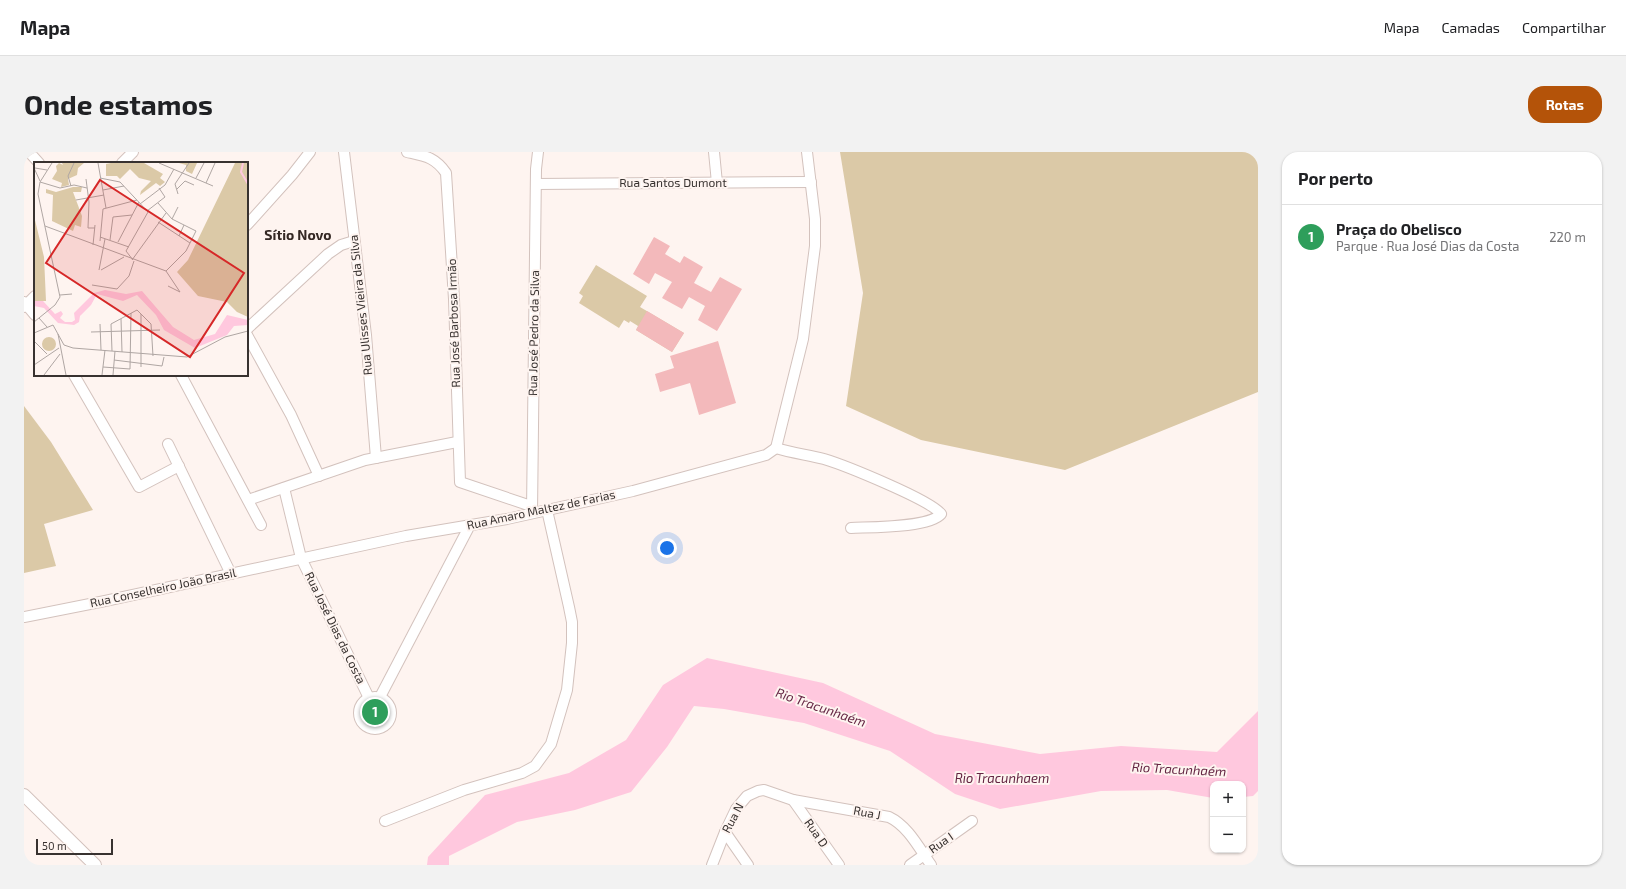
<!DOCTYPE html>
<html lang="pt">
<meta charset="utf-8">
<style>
body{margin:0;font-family:"Exo 2",sans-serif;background:#f2f2f2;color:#202124}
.controls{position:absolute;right:12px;bottom:12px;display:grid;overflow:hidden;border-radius:8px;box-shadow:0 1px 3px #0004}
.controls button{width:36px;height:36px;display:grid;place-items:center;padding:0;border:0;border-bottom:1px solid #e0e0e0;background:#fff;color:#202124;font:20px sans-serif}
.scale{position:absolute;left:12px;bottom:10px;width:77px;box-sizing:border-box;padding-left:4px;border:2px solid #383230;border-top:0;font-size:11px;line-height:14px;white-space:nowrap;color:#383230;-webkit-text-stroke:3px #fef4f0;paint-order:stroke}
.you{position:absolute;left:643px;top:396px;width:14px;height:14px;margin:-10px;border:3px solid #fff;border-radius:50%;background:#1a73e8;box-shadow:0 0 0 6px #1a73e833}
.badge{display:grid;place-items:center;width:26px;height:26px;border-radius:50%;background:#b45309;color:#fff;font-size:13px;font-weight:700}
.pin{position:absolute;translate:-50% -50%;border:2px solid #fff;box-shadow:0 1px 4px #0006}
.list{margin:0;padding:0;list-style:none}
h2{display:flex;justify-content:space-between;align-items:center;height:52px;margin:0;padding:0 16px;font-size:17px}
h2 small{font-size:13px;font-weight:400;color:#757577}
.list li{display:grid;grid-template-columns:26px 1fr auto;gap:12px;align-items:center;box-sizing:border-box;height:64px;padding:0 16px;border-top:1px solid #e0e0e0}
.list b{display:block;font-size:15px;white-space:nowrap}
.list p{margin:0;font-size:13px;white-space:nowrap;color:#757577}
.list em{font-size:13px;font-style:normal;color:#757577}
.map{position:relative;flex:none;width:1234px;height:713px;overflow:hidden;border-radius:16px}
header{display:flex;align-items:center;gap:24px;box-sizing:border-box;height:56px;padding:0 20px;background:#fff;border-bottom:1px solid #e0e0e0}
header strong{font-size:19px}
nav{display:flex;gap:22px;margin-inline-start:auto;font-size:14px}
.intro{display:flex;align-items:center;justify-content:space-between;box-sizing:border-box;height:96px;padding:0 24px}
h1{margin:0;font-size:28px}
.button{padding:10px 18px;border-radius:16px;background:#b45309;color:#fff;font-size:14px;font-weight:700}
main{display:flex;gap:24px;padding:0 24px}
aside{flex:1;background:#fff;border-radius:16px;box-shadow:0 1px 3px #0004}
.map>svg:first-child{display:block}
</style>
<header>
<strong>Mapa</strong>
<nav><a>Mapa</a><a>Camadas</a><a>Compartilhar</a></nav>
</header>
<div class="intro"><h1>Onde estamos</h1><a class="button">Rotas</a></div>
<main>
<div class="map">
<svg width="1234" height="713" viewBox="0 0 1234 713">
<rect width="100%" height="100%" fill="#fef4f0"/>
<g fill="#dbc9a7">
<path d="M816,0H1234V240L1041,318L897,288L822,254L839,141Z"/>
<path d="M572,113L623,144L616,155L660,181L648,200L612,178L614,174L606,169L605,171L600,168L595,176L555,151L559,144L555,141Z"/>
<path d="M0,254L27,290L69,358L20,372L32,414L0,421Z"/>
<circle cx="351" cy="561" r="16"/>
</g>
<path fill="#ffc8de" d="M683,506L799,531L911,582L1016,602L1097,594L1193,600L1234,559V639L1229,644L1219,645V632H1189V646L1143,638L1077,639L976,657L931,642L866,599L780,571L700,557L670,554L643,595L607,640L551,658L493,670L425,704V713H403L404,705L461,643L545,621L602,588L639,533Z"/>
<g fill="#f3b9bb">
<path d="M630,85L646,94L641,102L656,111L660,104L679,115L670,131L687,140L696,125L718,137L693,179L674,168L681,154L665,145L658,157L638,146L648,130L631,121L625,132L609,122Z"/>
<path d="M623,159L660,181L648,200L612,178Z"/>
<path d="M694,189L712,251L675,263L666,231L636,240L631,222L650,216L646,204Z"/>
</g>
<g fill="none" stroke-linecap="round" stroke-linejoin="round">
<defs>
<g id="minor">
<path d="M5,0L15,11"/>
<path d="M320,0L342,183L352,306"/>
<path d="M383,0C401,4 411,5 422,21L430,147L436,330L507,354"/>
<path d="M690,0L693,31"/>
<path d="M98,11L109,0"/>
<path d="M512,32L787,30"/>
<path d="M223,73L268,23L286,0"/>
<path d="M0,150L11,163"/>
<path d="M0,155L11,144"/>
<path d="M223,177L304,102L317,93L330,89"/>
<path d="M223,183L267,263L295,324"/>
<path d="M50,223L115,335L155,314"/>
<path d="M157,223L237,373"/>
<path d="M144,292L207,422"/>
<path d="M752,296L779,187L791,94V67L783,0"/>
<path d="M752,296C768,301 785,303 800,307C820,313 907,348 917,362C905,376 846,375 827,376"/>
<path d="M260,336L277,406L345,546"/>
<path d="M224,348L341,308L433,290"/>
<path d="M508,360L512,17L514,0"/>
<path d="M0,465L81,449L382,384L483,367L609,339L742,303L752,296"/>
<path d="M356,545L446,373"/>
<circle cx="351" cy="561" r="16"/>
<path d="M769,648L815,713"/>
<path d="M361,669L440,638L498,621L511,614L527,592L543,538L548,491V470L545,455L523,358"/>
<path d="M701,680L724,713"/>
<path d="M688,713L701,680L712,657L723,644L734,639L740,638L769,648L865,665C884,674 895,696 907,713"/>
<path d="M886,713L948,669"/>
</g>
<path id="tertiary" d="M0,643L71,713"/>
</defs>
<use href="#minor" stroke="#d3c2bd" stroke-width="12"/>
<use href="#tertiary" stroke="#d3c2bd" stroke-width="14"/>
<use href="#minor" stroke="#fff" stroke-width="10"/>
<use href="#tertiary" stroke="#fff" stroke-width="12"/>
</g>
<g text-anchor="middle" stroke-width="4" stroke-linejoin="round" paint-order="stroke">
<g font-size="12" fill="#383230" stroke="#fef4f0">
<text x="649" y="35">Rua Santos Dumont</text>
<text transform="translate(337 153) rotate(-96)" y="4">Rua Ulisses Vieira da Silva</text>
<text transform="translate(430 171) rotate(-92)" y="4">Rua José Barbosa Irmão</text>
<text transform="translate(510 181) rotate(-89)" y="4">Rua José Pedro da Silva</text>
<text transform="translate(517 358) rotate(-12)" y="4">Rua Amaro Maltez de Farias</text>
<text transform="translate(139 436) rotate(-12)" y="4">Rua Conselheiro João Brasil</text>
<text transform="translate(311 476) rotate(64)" y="4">Rua José Dias da Costa</text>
<text transform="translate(843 661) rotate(11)" y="4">Rua J</text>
<text transform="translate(709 666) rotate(-62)" y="4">Rua N</text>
<text transform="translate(792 681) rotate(55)" y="4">Rua D</text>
<text transform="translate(917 691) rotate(-35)" y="4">Rua I</text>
</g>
<g font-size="13" font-style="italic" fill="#632442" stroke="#fef4f0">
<text transform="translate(797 555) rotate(19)" y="5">Rio Tracunhaém</text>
<text transform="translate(1155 617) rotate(3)" y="5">Rio Tracunhaém</text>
<text x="978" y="631">Rio Tracunhaem</text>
</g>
<g font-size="14" font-weight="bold" fill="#342824" stroke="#fef4f0">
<text x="274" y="88">Sítio Novo</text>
</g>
</g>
<g transform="translate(10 10)">
<rect width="214" height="214" fill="#fef4f0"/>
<path d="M25,1L29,3L28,1H50L44,6L43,13L34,17L35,23L27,25L28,21L18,17L23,9L22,4ZM77,1H110L129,12L126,16L131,20L126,24L122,21L106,33L107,29L117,19L105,16L96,7L86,17L83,14H72V2ZM145,1H163L158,12L152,9V3ZM201,1H214V155L203,150L193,140L164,134L143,110L154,98ZM39,25H48L47,30H39L48,54L47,65L41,63L39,69L18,59L19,33L12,31V27L22,30ZM0,54L10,95L12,139H0ZM8 182a7 7 0 1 1 14 0a7 7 0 1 1-14 0Z" fill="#dbc9a7"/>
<path d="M71,128L92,132L108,129L139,165L160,178L181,172L193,153L214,158V163L200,164L193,173L161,186L130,168L122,153L103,133L89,139L63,132L57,143L46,154L45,160L40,163L24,161L10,146L0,144V139H9L21,152L27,149L29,152L26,156L31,160H38L41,158L40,151L60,131Z" fill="#ffc8de"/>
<path fill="none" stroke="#ffc8de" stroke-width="2" d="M209,1L207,10L214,22"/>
<path fill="none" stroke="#afa6a3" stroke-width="1" d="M64,1L72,46M125,1L179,24M0,6L6,19M1,6L13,8M66,16L86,20L114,50L92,89L99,98M162,16L170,1M52,17L55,40L54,66H61M6,20L26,26L40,23L53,26M172,21L181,1M37,24L34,14L40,1M143,27L151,19L160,23M69,28L90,24M144,32L141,22L155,1M42,38L70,33M124,41L138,57L162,69L152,89L132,109M106,42L131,23L140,7M113,49L131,35L125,26M138,57L144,45M124,60L156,81M11,64L132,109M145,74L150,63M66,75L95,85M76,78L79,55L98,53M66,79L69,47L103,38M84,80L105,40M59,83L61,63M98,98L132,51M65,108L71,77M67,108L90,95M132,109L146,130L134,124M58,123L83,127L95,114L100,99M26,133L38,132M107,152V205M5,156L13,165M87,157L88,190M0,160L21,143L26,135L4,32L6,20L18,1M66,162L67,188M57,170L126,168M0,171L19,163L30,183L39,186L153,195L191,175L214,169M24,172L32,213M0,179L13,192M78,189L77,162L103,148L117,162L119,194M80,198L128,204L130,195M0,203L25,186M69,205L96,207L97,151M10,213L26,192M68,213L71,188M79,213L81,189"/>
<path fill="#d62828" fill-opacity="0.15" stroke="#d62828" stroke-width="2" d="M66,18L210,111L156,195L12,101Z"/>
<rect width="214" height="214" fill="none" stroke="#383230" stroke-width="2"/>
</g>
</svg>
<div class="controls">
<button>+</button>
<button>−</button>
</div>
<div class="scale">50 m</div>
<div class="you"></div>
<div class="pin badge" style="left:351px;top:560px;background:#2e9e5b">1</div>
</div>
<aside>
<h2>Por perto<small></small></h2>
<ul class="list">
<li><span class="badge" style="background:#2e9e5b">1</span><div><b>Praça do Obelisco</b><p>Parque · Rua José Dias da Costa</p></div><em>220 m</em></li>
</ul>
</aside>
</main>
